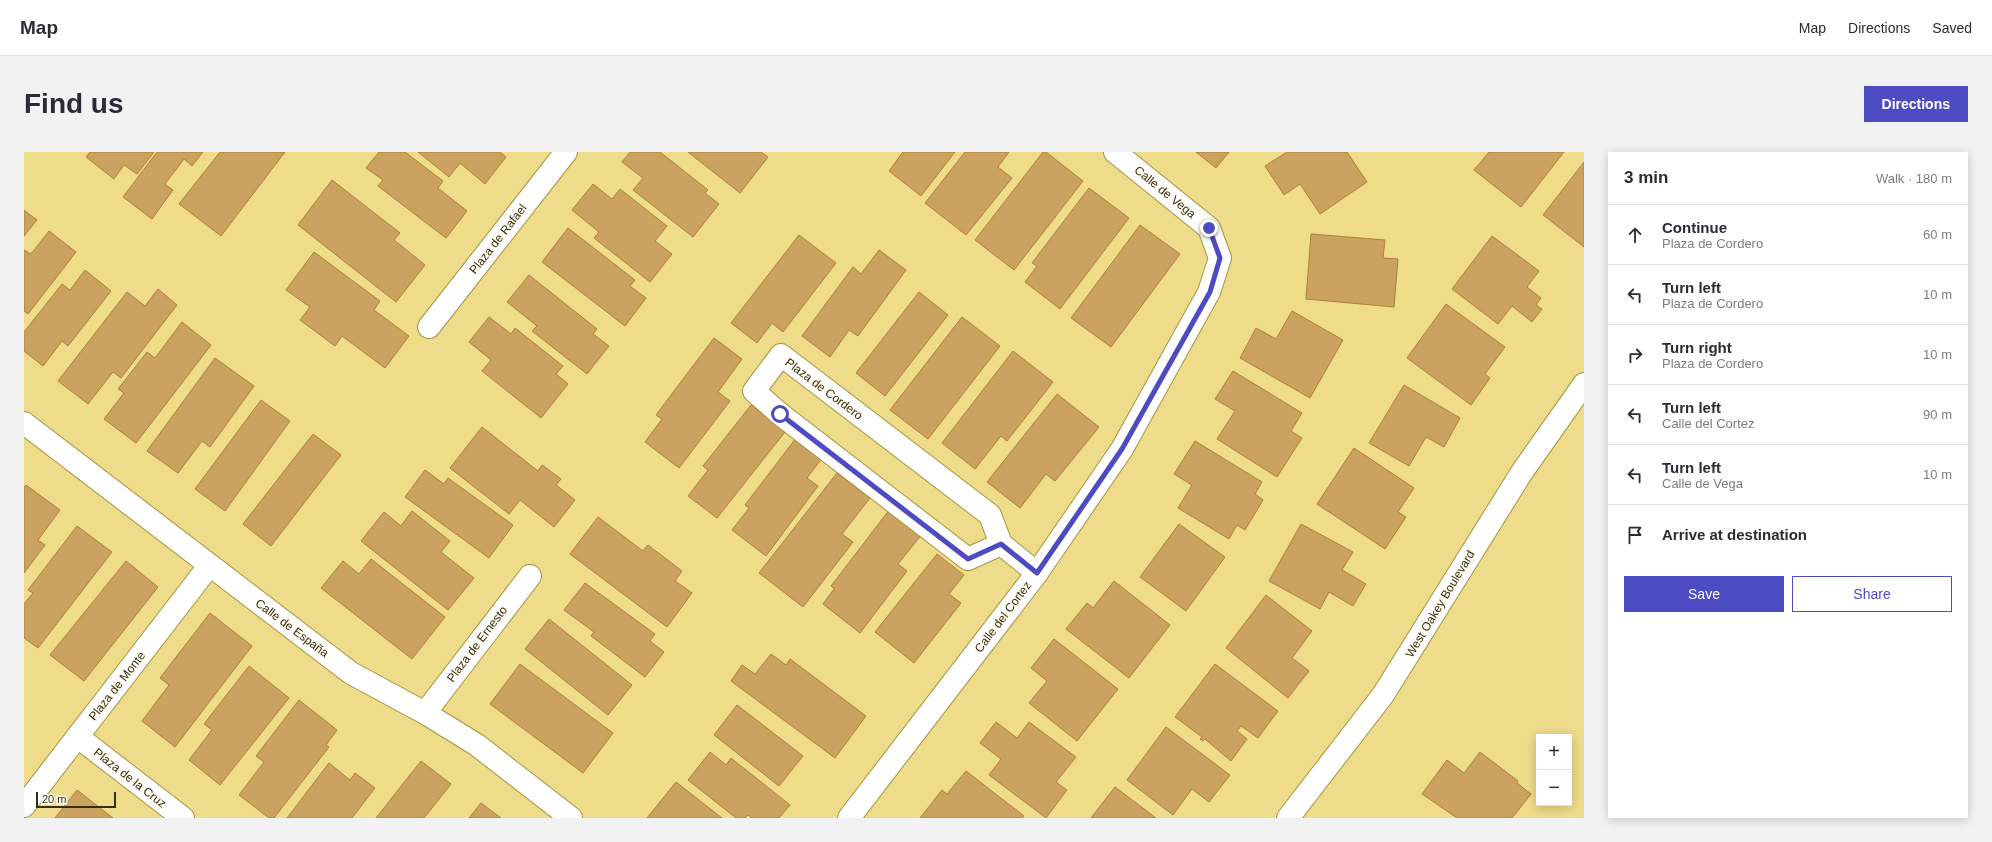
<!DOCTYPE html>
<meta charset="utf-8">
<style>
body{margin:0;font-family:Helvetica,sans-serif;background:#f2f2f3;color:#2b2b33}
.controls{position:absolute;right:12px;bottom:12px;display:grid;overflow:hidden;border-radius:0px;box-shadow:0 2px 10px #0003}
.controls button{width:36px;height:36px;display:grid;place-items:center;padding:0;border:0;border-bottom:1px solid #e1e1e2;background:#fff;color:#2b2b33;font:20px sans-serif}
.scale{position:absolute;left:12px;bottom:10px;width:80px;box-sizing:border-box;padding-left:4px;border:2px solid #352e0b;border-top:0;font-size:11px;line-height:14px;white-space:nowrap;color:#352e0b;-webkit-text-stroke:3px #fefcf4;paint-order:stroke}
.stop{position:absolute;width:12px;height:12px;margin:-9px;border:3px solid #4c4bc1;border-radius:50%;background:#fff}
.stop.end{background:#4c4bc1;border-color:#fff;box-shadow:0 1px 4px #0008}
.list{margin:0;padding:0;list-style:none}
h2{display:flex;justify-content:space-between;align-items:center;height:52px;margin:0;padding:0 16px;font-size:17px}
h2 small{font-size:13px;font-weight:400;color:#7c7c81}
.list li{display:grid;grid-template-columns:26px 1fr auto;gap:12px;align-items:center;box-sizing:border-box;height:60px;padding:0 16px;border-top:1px solid #e1e1e2}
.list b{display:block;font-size:15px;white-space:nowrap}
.list p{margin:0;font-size:13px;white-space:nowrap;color:#7c7c81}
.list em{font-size:13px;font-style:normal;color:#7c7c81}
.actions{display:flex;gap:8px;padding:12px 16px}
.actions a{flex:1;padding:9px 0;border:1px solid #4c4bc1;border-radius:0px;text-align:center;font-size:14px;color:#4c4bc1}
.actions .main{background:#4c4bc1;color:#fff}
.icon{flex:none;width:22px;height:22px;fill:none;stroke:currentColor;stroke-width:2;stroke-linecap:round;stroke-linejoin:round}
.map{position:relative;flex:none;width:1560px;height:666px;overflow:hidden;border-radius:0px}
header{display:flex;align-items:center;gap:24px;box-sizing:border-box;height:56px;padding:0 20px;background:#fff;border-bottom:1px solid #e1e1e2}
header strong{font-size:19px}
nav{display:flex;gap:22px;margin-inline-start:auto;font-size:14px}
.intro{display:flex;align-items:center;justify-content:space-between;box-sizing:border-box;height:96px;padding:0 24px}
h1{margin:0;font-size:28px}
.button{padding:10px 18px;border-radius:0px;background:#4c4bc1;color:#fff;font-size:14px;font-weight:700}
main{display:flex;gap:24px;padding:0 24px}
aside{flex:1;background:#fff;border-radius:0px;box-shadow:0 2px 10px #0003}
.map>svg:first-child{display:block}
</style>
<header>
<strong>Map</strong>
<nav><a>Map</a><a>Directions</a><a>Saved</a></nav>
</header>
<div class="intro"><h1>Find us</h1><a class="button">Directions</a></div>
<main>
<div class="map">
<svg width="1560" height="666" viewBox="0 0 1560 666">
<rect width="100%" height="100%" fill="#eedc8a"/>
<g fill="#cca260" stroke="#ac8037">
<path d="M66,0H130L113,22L100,13L90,27L62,5Z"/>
<path d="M133,0H179L168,14L160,7L141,32L149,38L128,67L99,45Z"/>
<path d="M196,0H261L197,84L155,52Z"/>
<path d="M355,0H381L419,29L414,36L443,59L422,86L354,34L359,28L342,16Z"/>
<path d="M394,0H476L482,5L461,32L436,11L425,25Z"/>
<path d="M606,0H636L684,38L681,41L695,52L669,85L609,38L619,26L598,10Z"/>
<path d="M664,0H737L744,5L716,41Z"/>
<path d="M879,0H931L897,44L865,19Z"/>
<path d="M941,0H985L974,15L988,26L942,83L901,51Z"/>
<path d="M1019,0H1022L1059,29L990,118L951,88Z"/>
<path d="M1172,0H1205L1192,16Z"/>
<path d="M1263,0H1323L1343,30L1296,62L1276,32L1260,43L1241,14Z"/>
<path d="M1465,0H1540L1497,55L1450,18Z"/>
<path d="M1560,10V95L1519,63Z"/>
<path d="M308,28L376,81L370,88L401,113L372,150L274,73Z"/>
<path d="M569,32L588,47L596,37L643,74L631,89L648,102L626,130L570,86L575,80L548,58Z"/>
<path d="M1065,36L1105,66L1036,157L1001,130L1013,114L1008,111Z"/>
<path d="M0,58L13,68L0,84Z"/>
<path d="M1116,73L1156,102L1087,195L1047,166Z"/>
<path d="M544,76L611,128L606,134L622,146L601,174L518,110Z"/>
<path d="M25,79L52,100L4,162L0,159V98L7,102Z"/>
<path d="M1287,82L1361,88L1359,106L1374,107L1370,155L1282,147Z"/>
<path d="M775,83L812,111L759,180L748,171L733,191L707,171Z"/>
<path d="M1468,84L1515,119L1503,135L1517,146L1512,153L1518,157L1508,170L1488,154L1474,172L1428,137Z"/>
<path d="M855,98L882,118L834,184L825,178L806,205L778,184L829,115L837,122Z"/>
<path d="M290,100L356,149L350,158L385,184L361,216L318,184L311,194L276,168L286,155L262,138Z"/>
<path d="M61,118L87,139L44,194L38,189L19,214L0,199V180L38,132L46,138Z"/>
<path d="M505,123L573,177L569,182L585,194L563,222L508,179L513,174L483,150Z"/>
<path d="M134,137L153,153L97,226L89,220L64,252L34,229L103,140L121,154Z"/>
<path d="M895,140L924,163L861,244L832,221Z"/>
<path d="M1422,152L1481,195L1461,222L1466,226L1447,253L1383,206Z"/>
<path d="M1268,159L1319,188L1286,246L1216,206L1232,176L1252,187Z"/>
<path d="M465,165L487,182L491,176L539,214L532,222L544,232L517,266L458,219L467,208L445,190Z"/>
<path d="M938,165L976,194L904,287L866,258Z"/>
<path d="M158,170L187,193L112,291L80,267L100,241L94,237L123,200L131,206Z"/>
<path d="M690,186L718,207L694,240L706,249L655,316L621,290L638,267L632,263Z"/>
<path d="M989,199L1029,230L983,289L977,284L951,317L918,291Z"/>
<path d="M191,206L230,234L186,295L178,289L154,321L123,299Z"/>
<path d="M1209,219L1278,261L1267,279L1278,286L1253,325L1193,287L1211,259L1191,247Z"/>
<path d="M1380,233L1436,266L1420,295L1402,285L1385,314L1345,291Z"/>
<path d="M1033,242L1075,275L1031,329L1022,322L996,356L963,330Z"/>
<path d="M237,248L266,269L201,359L171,337Z"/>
<path d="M727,253L761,280L693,366L664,344L684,318L679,314Z"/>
<path d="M458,275L514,319L518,313L537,327L532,333L551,348L530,375L496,348L485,362L426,316Z"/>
<path d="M289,282L317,303L247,394L219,372Z"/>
<path d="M772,286L798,306L783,326L794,334L742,404L708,378L725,356L721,353Z"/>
<path d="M1171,289L1238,330L1231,342L1239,348L1221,378L1213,373L1205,387L1154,356L1168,333L1150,322Z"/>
<path d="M1330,296L1390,336L1374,360L1382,365L1361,397L1293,352Z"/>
<path d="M401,318L420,332L424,326L489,373L465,406L381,345Z"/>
<path d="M813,321L846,346L818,382L829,390L779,455L735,421Z"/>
<path d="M2,333L36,358L14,388L21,393L0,421V335Z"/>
<path d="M866,357L898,382L874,412L883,419L836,481L799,452L810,437L807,434Z"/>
<path d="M388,359L426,389L417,400L450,426L424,458L337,389L360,360L377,374Z"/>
<path d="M574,365L619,399L624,393L658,419L651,429L668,441L643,475L546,402Z"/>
<path d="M1155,372L1201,405L1162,459L1116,425Z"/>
<path d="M1277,372L1329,400L1318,418L1342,432L1329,454L1305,440L1296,457L1245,429Z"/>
<path d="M53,374L88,400L14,496L0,486V452L9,441L4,438Z"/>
<path d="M913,402L940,423L925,442L937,451L890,511L851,480Z"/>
<path d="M347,407L421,465L388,507L297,436L319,409L335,422Z"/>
<path d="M102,409L134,435L60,529L26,503Z"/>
<path d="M1090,429L1146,473L1105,526L1042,477L1063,451L1069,456Z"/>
<path d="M561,431L631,482L626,489L640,500L621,525L567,484L570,480L540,458Z"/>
<path d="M1242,443L1288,479L1268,506L1285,519L1264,546L1202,496Z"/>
<path d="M186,461L228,494L151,595L118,569L145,533L136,526Z"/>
<path d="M525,467L608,533L584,563L501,497Z"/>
<path d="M1030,487L1094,537L1053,589L1005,551L1023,529L1007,516Z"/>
<path d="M747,502L762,513L766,507L842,564L811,606L707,529L718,513L731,522Z"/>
<path d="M496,512L589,581L559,621L466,552Z"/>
<path d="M1191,512L1254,559L1234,586L1217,574L1213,579L1223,587L1207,609L1181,587L1179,589L1176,587L1178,585L1151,565Z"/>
<path d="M225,514L265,546L196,633L165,608L188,578L180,572Z"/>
<path d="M275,548L313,578L302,593L305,595L250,666H245L215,643L240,610L232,604Z"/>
<path d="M713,553L779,604L755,634L690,583Z"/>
<path d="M972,570L993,586L1005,570L1052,605L1032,630L1043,638L1022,666L965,623L977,607L956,591Z"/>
<path d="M1142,575L1206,623L1185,650L1168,637L1149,663L1103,628Z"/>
<path d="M686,600L702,613L707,606L766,653L755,666H728L724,663L721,666H712L664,628Z"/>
<path d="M1456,600L1494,629L1493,631L1507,642L1488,666H1433L1398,642L1423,608L1440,621Z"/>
<path d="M397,609L427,632L400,666H352Z"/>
<path d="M305,611L326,628L331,621L351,636L328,666H263Z"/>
<path d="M942,619L1000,664L998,666H896L918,638L923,642Z"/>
<path d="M652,630L698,666H623Z"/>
<path d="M1091,635L1132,666H1067Z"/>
<path d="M53,638L89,666H31Z"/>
<path d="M457,651L477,666H445Z"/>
</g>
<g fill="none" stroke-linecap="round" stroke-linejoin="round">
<defs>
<g id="minor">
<path d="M405,175L542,0"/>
<path d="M0,271L327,521L401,561L453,593L547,666"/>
<path d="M977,392L944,407L756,262L730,239L757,203L966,363L977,392L1013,421"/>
<path d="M401,561L506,424"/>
<path d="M54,585L159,666"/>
<path d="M0,654L185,414"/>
<path d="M825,666L1013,421L1098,297L1185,140L1196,106L1185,76L1091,0"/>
</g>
<path id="major" d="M1264,666L1359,543L1498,320L1560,232"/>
</defs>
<use href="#minor" stroke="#a59342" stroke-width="24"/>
<use href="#major" stroke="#a59342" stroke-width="24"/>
<use href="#minor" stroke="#fff" stroke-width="22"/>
<use href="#major" stroke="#fff" stroke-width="22"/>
</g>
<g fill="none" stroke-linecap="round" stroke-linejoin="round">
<path stroke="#4c4bc1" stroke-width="5" d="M756,262L944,407L977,392L1013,421L1098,297L1186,140L1196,106L1185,76"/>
</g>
<g text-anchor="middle" stroke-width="3.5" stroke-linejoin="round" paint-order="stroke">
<g font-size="12" fill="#352e0b" stroke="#fefcf4">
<text transform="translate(1141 40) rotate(39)" y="4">Calle de Vega</text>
<text transform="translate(474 87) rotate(-52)" y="4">Plaza de Rafael</text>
<text transform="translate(800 237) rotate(37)" y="4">Plaza de Cordero</text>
<text transform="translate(1416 452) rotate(-59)" y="4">West Oakey Boulevard</text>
<text transform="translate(979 465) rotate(-53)" y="4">Calle del Cortez</text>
<text transform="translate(268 476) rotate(37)" y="4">Calle de España</text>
<text transform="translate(453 492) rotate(-53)" y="4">Plaza de Ernesto</text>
<text transform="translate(93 534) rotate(-52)" y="4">Plaza de Monte</text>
<text transform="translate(106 626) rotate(38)" y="4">Plaza de la Cruz</text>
</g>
</g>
</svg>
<div class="controls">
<button>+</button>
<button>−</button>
</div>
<div class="scale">20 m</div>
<div class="stop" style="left:756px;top:262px"></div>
<div class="stop end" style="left:1185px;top:76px"></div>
</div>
<aside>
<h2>3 min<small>Walk · 180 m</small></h2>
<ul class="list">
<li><svg class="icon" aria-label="ahead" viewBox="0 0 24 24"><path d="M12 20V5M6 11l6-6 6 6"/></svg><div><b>Continue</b><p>Plaza de Cordero</p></div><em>60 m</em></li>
<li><svg class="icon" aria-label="left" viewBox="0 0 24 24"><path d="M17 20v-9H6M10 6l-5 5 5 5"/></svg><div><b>Turn left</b><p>Plaza de Cordero</p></div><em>10 m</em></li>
<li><svg class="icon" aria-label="right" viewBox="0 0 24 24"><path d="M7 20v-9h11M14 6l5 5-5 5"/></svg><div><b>Turn right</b><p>Plaza de Cordero</p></div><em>10 m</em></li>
<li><svg class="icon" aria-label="left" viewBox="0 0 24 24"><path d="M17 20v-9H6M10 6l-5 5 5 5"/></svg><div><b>Turn left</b><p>Calle del Cortez</p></div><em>90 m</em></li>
<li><svg class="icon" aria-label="left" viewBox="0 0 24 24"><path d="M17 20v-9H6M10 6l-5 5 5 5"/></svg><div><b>Turn left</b><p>Calle de Vega</p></div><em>10 m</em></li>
<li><svg class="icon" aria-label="arrive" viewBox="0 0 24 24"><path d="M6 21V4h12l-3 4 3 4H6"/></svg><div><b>Arrive at destination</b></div></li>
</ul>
<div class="actions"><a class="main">Save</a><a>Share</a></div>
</aside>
</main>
